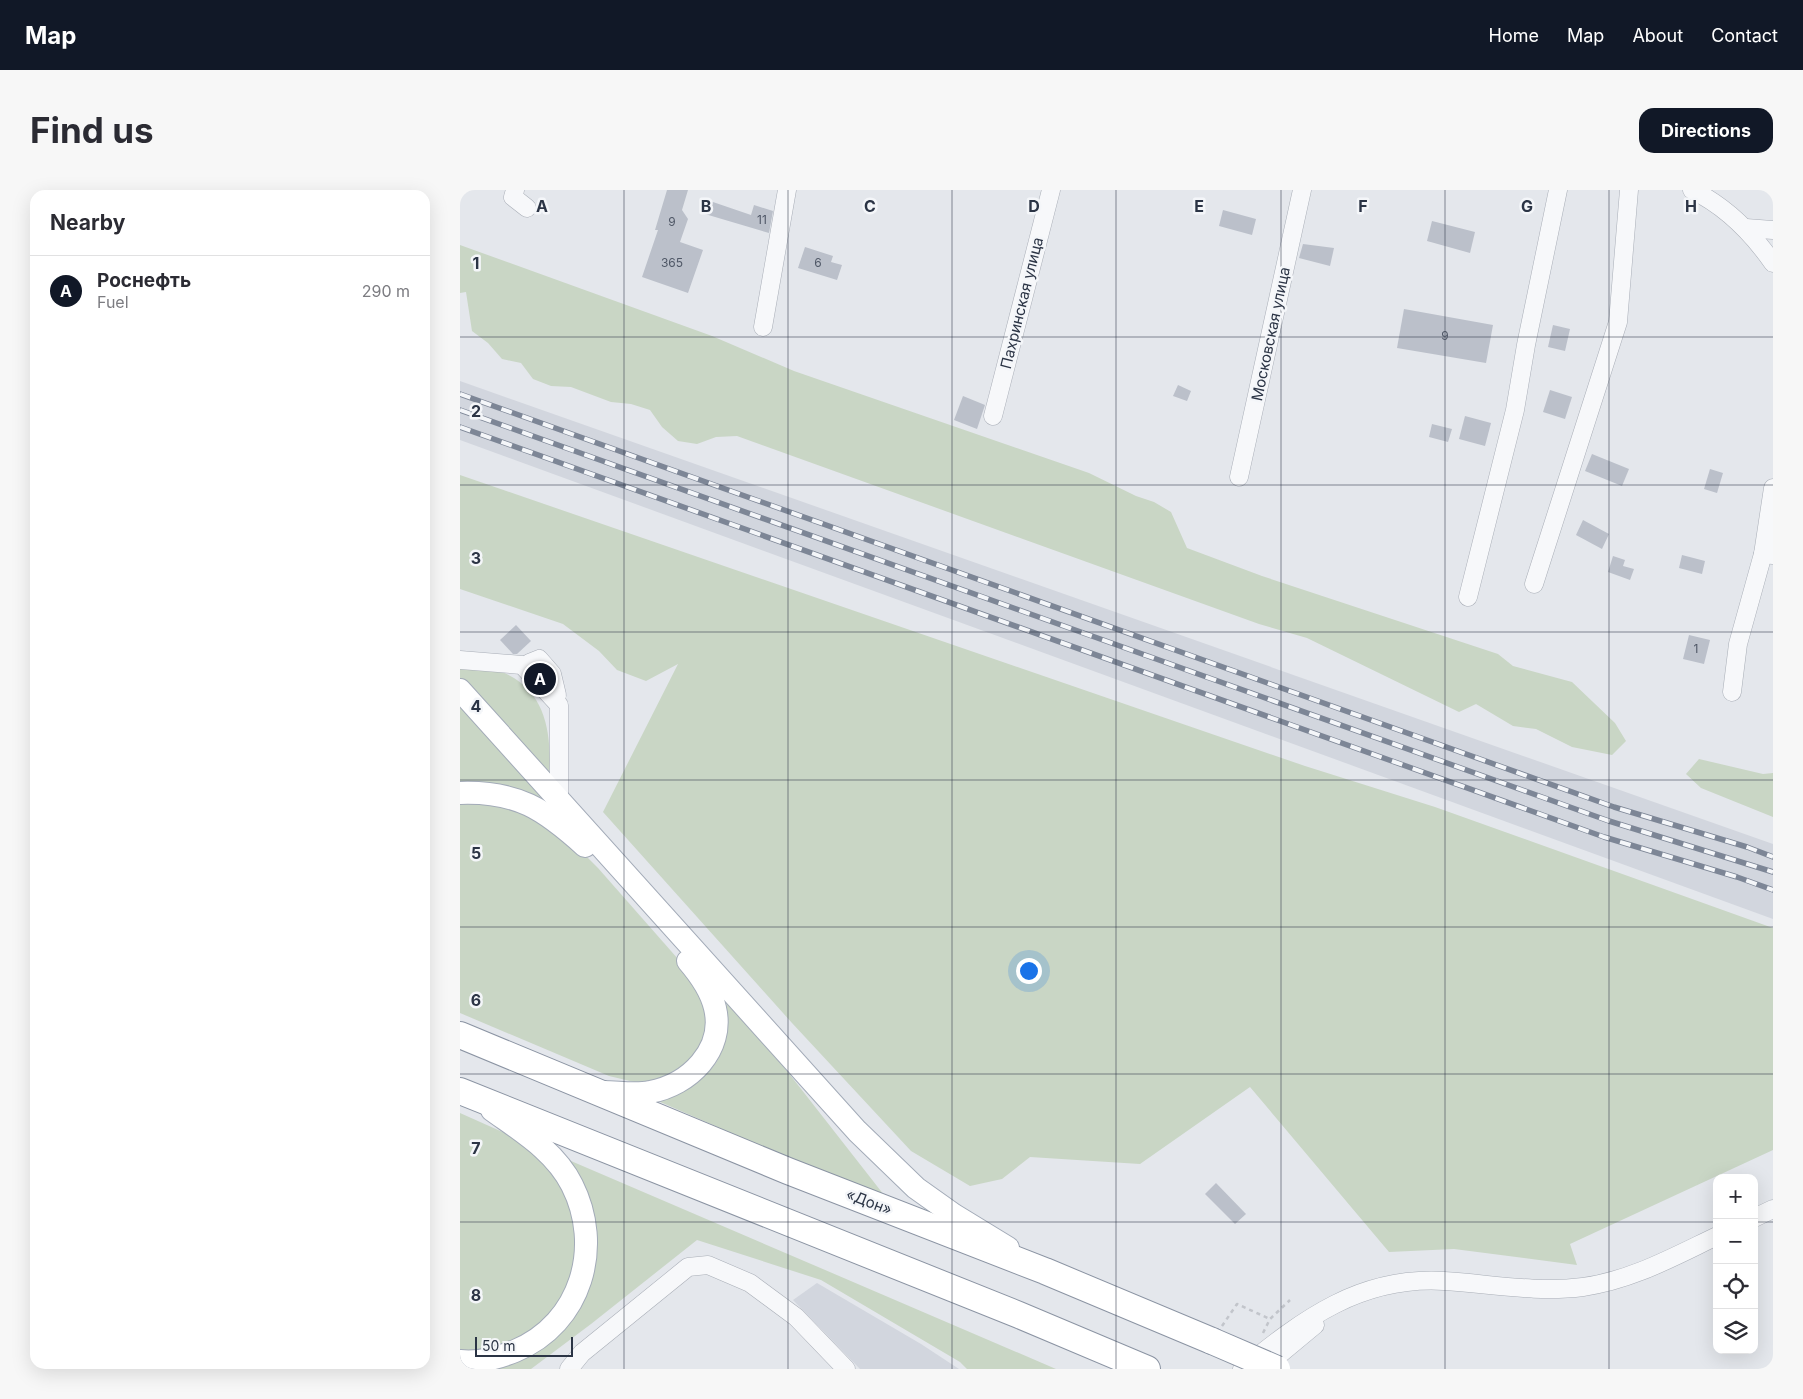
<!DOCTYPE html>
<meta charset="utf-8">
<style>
body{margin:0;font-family:Inter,sans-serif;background:#f7f7f7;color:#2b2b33}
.controls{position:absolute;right:15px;bottom:15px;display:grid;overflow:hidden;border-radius:10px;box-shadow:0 5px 20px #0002}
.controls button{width:45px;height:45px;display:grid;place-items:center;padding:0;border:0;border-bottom:1px solid #e1e1e2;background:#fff;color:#2b2b33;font:25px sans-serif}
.scale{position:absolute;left:15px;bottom:12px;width:98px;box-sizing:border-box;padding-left:5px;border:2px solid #2b3445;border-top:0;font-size:14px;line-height:18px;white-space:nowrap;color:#2b3445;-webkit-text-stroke:4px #f4f6f9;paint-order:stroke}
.you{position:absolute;left:568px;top:780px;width:18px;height:18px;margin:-12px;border:4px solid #fff;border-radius:50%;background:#1a73e8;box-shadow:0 0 0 8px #1a73e833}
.badge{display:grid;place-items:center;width:32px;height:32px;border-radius:50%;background:#111827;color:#fff;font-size:16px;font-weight:700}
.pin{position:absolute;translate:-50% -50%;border:2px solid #fff;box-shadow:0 1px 5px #0006}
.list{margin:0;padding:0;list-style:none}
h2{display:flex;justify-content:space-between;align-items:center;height:65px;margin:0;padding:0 20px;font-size:21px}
h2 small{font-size:16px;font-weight:400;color:#7c7c81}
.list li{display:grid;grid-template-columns:32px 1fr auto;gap:15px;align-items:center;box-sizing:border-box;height:70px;padding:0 20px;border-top:1px solid #e1e1e2}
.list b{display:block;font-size:19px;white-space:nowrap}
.list p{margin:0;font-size:16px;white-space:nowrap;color:#7c7c81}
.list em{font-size:16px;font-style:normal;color:#7c7c81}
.icon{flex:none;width:28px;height:28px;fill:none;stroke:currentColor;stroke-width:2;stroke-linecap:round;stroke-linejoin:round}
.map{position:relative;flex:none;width:1313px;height:1179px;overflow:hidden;border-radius:15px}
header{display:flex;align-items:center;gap:30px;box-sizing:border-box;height:70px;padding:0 25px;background:#111827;color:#fff}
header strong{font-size:24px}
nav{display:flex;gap:28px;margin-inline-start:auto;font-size:18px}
.intro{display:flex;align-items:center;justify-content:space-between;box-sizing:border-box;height:120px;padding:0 30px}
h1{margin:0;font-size:35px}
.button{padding:12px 22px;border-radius:15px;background:#111827;color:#fff;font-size:18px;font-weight:700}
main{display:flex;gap:30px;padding:0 30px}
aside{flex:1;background:#fff;border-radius:15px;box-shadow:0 5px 20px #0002}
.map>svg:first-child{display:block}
</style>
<header>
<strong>Map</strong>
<nav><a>Home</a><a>Map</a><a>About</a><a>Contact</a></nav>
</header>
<div class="intro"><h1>Find us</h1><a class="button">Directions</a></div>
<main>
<aside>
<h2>Nearby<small></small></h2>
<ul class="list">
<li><span class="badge">A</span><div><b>Роснефть</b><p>Fuel</p></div><em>290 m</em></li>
</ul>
</aside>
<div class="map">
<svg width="1313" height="1179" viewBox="0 0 1313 1179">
<rect width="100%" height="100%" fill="#e4e7ec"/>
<g fill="#d2d6de">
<path d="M0,191L1313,654V729L0,250Z"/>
<path d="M357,1093L461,1154L499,1179H400L333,1110Z"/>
</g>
<g fill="#c9d6c5">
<path d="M0,55L252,146L334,181L629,283L676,306L694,312L711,322L727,358L802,386L1038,464L1053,476L1112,492L1155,533L1166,551L1152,565L1112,557L1076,539L1053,536L1016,514L999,522L847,448L799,434L277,246L256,247L237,254L218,251L202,237L190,220L171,214L151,212L111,197L91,196L73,189L61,173L42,169L28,153L12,141L6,102L0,103Z"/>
<path d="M0,285L845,576L975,617L1313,738V960L1110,1054L1117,1075L994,1059L929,1062L790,897L680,974L570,967L542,989L510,996L451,961L332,833L143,622L218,474L186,491L157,480L139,461L103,434L0,399Z"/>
<path d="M0,479C13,479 30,477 42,482C87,500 92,545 89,587L0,489Z"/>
<path d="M0,510L98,622L0,594Z"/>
<path d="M1239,569L1303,584L1313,583V627L1241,598L1226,584Z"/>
<path d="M0,609L42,612L109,649L138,678L233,786L251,830L237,872L191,896L149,886L0,823Z"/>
<path d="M266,803L424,1005L324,966L198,911C260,883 269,872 266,803Z"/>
<path d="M0,923L47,944L86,970L120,1033L109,1106L71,1147L0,1166Z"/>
<path d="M104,968L596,1179H507L500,1172L361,1090L237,1050L131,1134L71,1179H14L33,1177L128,1094Z"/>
</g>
<g fill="#bbc0ca">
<path d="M207,0H228L222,20L228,29L220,52L243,60L228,103L182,87L198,40H195Z"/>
<path d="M250,11L291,25L294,15L313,21L309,43L245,24Z"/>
<path d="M763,20L796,29L792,45L759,36Z"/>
<path d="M972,31L1015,42L1010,63L967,51Z"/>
<path d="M843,54L874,58L870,76L839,68Z"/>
<path d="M345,57L373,66L371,72L382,75L377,90L338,78Z"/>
<path d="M944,119L1033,135L1026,173L937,158Z"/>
<path d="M1093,135L1110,139L1105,161L1088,157Z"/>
<path d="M718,195L731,201L727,211L713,206Z"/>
<path d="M1090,200L1112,207L1105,229L1083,222Z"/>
<path d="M503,206L525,215L517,239L494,230Z"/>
<path d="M1005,226L1031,233L1025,256L999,249Z"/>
<path d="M972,234L992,239L988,252L969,247Z"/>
<path d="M1132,264L1169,279L1162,296L1125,281Z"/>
<path d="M1250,279L1263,283L1257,303L1244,299Z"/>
<path d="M1123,330L1149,344L1142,359L1116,345Z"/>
<path d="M1222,365L1245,371L1242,384L1219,378Z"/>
<path d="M1153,366L1165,370L1163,376L1174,379L1170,390L1148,382Z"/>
<path d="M56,435L71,451L57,464H53L40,450Z"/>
<path d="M1229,445L1250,450L1244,474L1223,469Z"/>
<path d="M756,993L786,1024L775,1034L745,1004Z"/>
</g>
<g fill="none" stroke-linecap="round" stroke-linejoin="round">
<defs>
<g id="minor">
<path d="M55,0L53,7L67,18"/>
<path d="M1232,0C1265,16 1292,43 1313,73"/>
<path d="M1286,38L1313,40"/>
<path d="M303,137L327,0"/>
<path d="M533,226L591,0"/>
<path d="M779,287L842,0"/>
<path d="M1313,365L1303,364L1313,298"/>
<path d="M1074,394L1158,132L1169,0"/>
<path d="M1008,407L1055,220L1066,155L1098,0"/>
<path d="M0,470L62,475L99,515V608"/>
<path d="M69,473L79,469L92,484L97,505"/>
<path d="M1272,502L1278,454L1303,364"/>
<path d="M1294,1028L1313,1019"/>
<path d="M109,1179L122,1163L228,1077L248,1075L290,1093L336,1127L386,1179"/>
<path d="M782,1179C843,1129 901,1086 984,1091C1031,1094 1077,1103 1123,1097C1172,1090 1213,1067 1257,1046"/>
<path d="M802,1179L855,1135"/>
</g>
<g id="major">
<path d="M0,500L397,941L456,998L494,1025L548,1058"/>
<path d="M0,603C58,601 84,619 125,656"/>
<path d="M144,902C158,902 176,905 190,902C229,895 265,860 255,818C251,800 240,785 228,771"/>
<path d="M0,1171C19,1173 38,1168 55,1161C122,1133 143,1056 112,995C95,961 61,941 32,920"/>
</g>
<g id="highway">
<path d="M0,845L328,981L585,1081L752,1151"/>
<path d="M0,901L559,1125L687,1179"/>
</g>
</defs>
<use href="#minor" stroke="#a9aeb7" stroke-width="19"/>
<use href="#major" stroke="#a3abb8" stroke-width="24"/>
<use href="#highway" stroke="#8b94a3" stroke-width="28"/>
<g stroke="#c2c5cb" stroke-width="2.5" stroke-dasharray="4 4" stroke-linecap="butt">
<path d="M762,1136L777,1114L810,1129"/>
<path d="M803,1143L810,1129L830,1110"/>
</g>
<use href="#minor" stroke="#f7f8fa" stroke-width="18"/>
<use href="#major" stroke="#fff" stroke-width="22"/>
<use href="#highway" stroke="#fff" stroke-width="26"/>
<defs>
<g id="rail">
<path d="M0,204L1154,617L1287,657L1313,667"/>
<path d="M0,220L1149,631L1313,682"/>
<path d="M0,237L1144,647L1277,687L1313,700"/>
</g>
</defs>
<use href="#rail" stroke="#7d8696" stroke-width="5.5"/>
<use href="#rail" stroke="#f4f6f9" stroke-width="4" stroke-dasharray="11" stroke-linecap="butt"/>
<defs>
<path id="highway-bridge" d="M752,1151L817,1179"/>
</defs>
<use href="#highway-bridge" stroke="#8b94a3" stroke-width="28" stroke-linecap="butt"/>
<use href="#highway-bridge" stroke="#fff" stroke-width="26"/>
</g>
<path fill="none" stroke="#2b3445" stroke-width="1" stroke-opacity="0.55" d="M164,0V1179M328,0V1179M492,0V1179M656,0V1179M821,0V1179M985,0V1179M1149,0V1179M0,147H1313M0,295H1313M0,442H1313M0,590H1313M0,737H1313M0,884H1313M0,1032H1257M1294,1032H1313"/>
<g text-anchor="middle" stroke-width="5" stroke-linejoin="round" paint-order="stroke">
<g font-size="12" fill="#4f5766">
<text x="302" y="34">11</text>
<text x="212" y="36">9</text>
<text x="212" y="77">365</text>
<text x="358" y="77">6</text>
<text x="985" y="150">9</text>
<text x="1236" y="463">1</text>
</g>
<g font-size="15" fill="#2b3445" stroke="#f4f6f9">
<text transform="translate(562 113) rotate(-76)" y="5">Пахринская улица</text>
<text transform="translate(811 144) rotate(-78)" y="5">Московская улица</text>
<text transform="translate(409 1012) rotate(21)" y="5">«Дон»</text>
</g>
</g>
<g font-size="16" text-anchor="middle" font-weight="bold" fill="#2b3445" stroke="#f4f6f9" stroke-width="5" stroke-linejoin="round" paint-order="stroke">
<text x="82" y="22">A</text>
<text x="246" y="22">B</text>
<text x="410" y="22">C</text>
<text x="574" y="22">D</text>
<text x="739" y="22">E</text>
<text x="903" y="22">F</text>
<text x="1067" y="22">G</text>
<text x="1231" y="22">H</text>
<text x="16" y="79">1</text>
<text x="16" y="227">2</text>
<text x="16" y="374">3</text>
<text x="16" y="522">4</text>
<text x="16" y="669">5</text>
<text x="16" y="816">6</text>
<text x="16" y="964">7</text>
<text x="16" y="1111">8</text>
</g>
</svg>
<div class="controls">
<button>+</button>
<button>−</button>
<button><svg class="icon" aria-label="locate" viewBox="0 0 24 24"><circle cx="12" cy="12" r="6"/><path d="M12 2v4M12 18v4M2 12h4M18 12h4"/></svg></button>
<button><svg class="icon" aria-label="layers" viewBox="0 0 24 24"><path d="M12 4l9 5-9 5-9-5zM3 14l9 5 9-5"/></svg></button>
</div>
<div class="scale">50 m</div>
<div class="you"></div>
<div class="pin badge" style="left:80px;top:489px">A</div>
</div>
</main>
